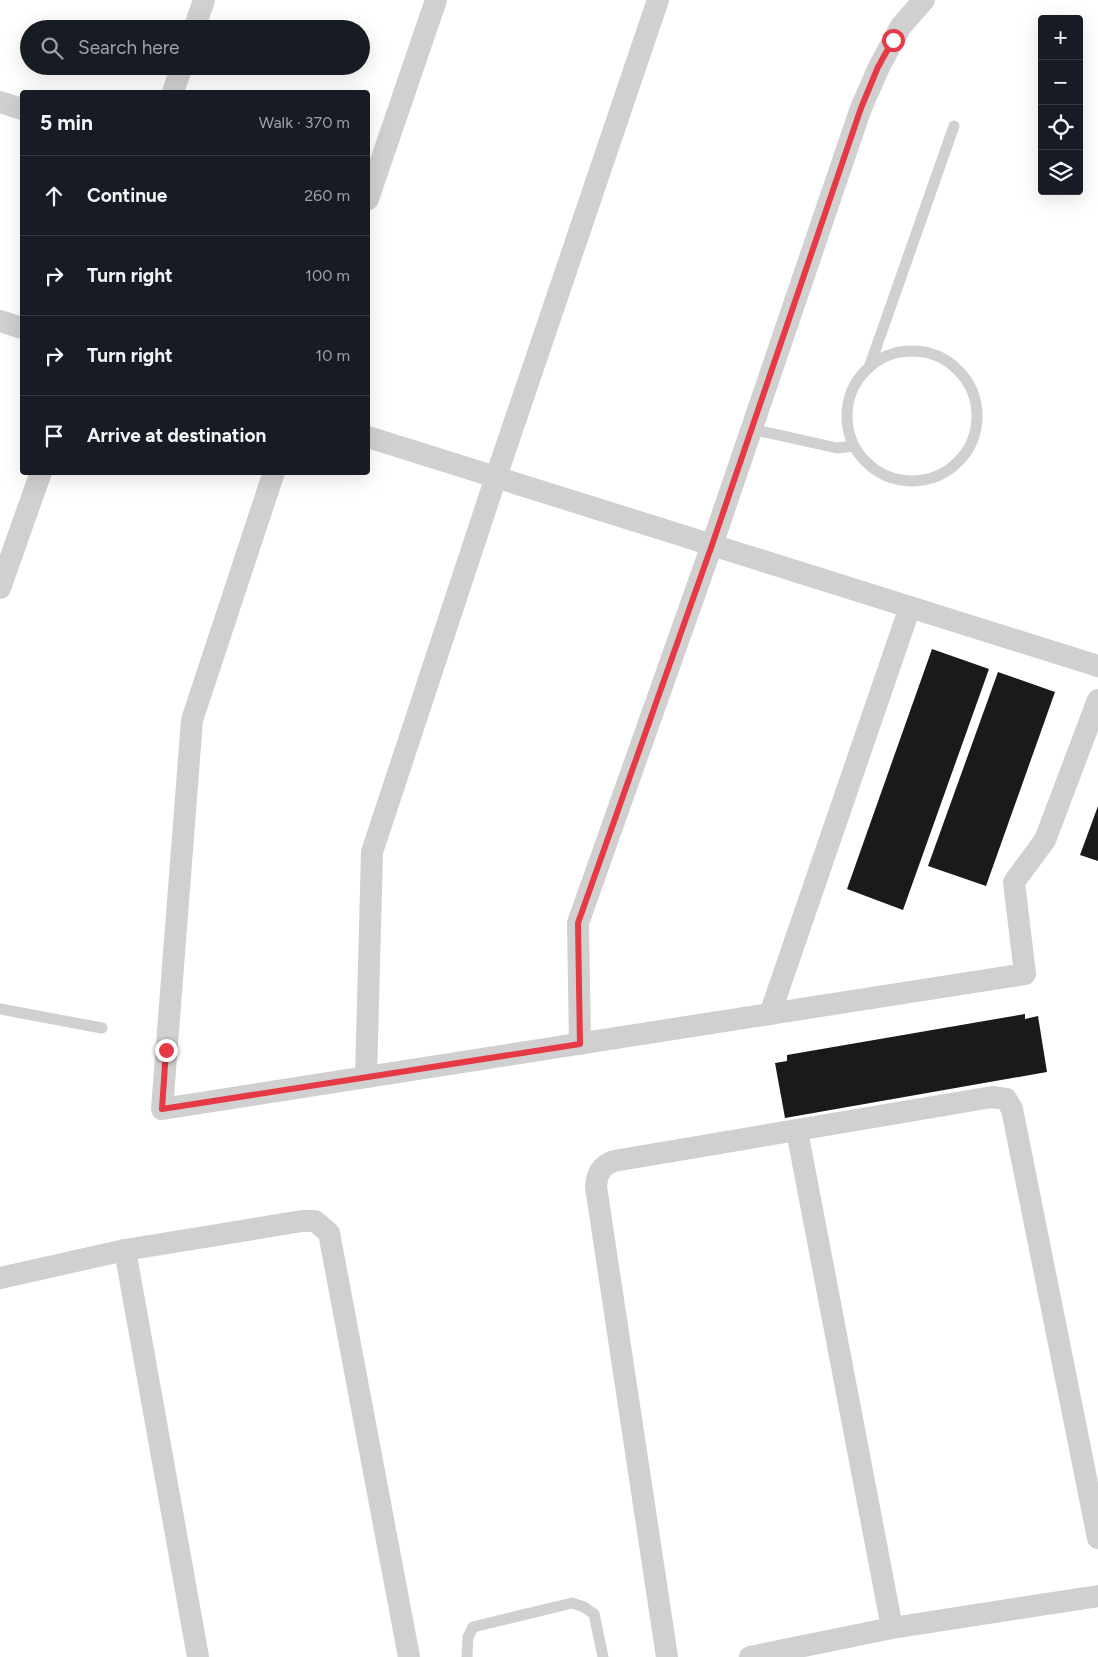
<!DOCTYPE html>
<meta charset="utf-8">
<style>
body{margin:0;font-family:Figtree,sans-serif;background:#242831;color:#f1f3f6}
.controls{position:absolute;right:15px;top:15px;display:grid;overflow:hidden;border-radius:5px;box-shadow:0 5px 20px #0002}
.controls button{width:45px;height:45px;display:grid;place-items:center;padding:0;border:0;border-bottom:1px solid #363941;background:#171b24;color:#f1f3f6;font:25px sans-serif}
.stop{position:absolute;width:15px;height:15px;margin:-11px;border:4px solid #e63946;border-radius:50%;background:#fff}
.stop.end{background:#e63946;border-color:#fff;box-shadow:0 1px 5px #0008}
.list{margin:0;padding:0;list-style:none}
h2{display:flex;justify-content:space-between;align-items:center;height:65px;margin:0;padding:0 20px;font-size:21px}
h2 small{font-size:16px;font-weight:400;color:#9ea1a6}
.list li{display:grid;grid-template-columns:32px 1fr auto;gap:15px;align-items:center;box-sizing:border-box;height:80px;padding:0 20px;border-top:1px solid #363941}
.list b{display:block;font-size:19px;white-space:nowrap}
.list em{font-size:16px;font-style:normal;color:#9ea1a6}
.icon{flex:none;width:28px;height:28px;fill:none;stroke:currentColor;stroke-width:2;stroke-linecap:round;stroke-linejoin:round}
.map{position:relative;flex:none;width:1098px;height:1657px;overflow:hidden}
.search{position:absolute;background:#171b24;box-shadow:0 5px 20px #0002;left:20px;top:20px;width:350px;height:55px;display:flex;align-items:center;gap:12px;box-sizing:border-box;padding:0 18px;border-radius:28px;color:#9ea1a6;font-size:19px}
.panel{position:absolute;background:#171b24;box-shadow:0 5px 20px #0002;left:20px;top:90px;width:350px;height:385px;border-radius:5px}
.map>svg:first-child{display:block}
</style>
<div class="map">
<svg width="1098" height="1657" viewBox="0 0 1098 1657">
<rect width="100%" height="100%" fill="#fff"/>
<g fill="#1a1a1a">
<path d="M932,649L989,669L903,910L847,889Z"/>
<path d="M998,672L1055,692L986,886L928,866Z"/>
<path d="M1098,806V861L1080,855Z"/>
<path d="M1025,1014V1019L1038,1016L1047,1072L785,1118L775,1063L787,1061V1055Z"/>
</g>
<g fill="none" stroke-linecap="round" stroke-linejoin="round">
<g stroke="#d0d0d0" stroke-width="11">
<circle cx="912" cy="416" r="65"/>
<path d="M870,365L954,126"/>
<path d="M751,429L837,448L854,446"/>
<path d="M0,1009L102,1028"/>
<path d="M467,1657L468,1637L473,1627L572,1603L584,1607L594,1614L603,1657"/>
</g>
<g stroke="#d0d0d0" stroke-width="22">
<path d="M194,29L204,0"/>
<path d="M173,92L182,66"/>
<path d="M0,102L22,109"/>
<path d="M368,199L436,0"/>
<path d="M0,321L22,328"/>
<path d="M368,437L1098,666"/>
<path d="M274,472L192,720L162,1109L1025,974L1014,882L1045,840L1098,700"/>
<path d="M0,588L41,472"/>
<path d="M770,1014L910,607"/>
<path d="M580,1044L578,923L712,545L861,108L879,67L901,26L924,0"/>
<path d="M366,1077L372,852L496,477L658,0"/>
<path d="M797,1131L892,1628"/>
<path d="M125,1250L198,1657"/>
<path d="M0,1278L125,1250L302,1221H315L329,1233L409,1657"/>
<path d="M667,1657L596,1187C597,1173 601,1166 614,1161L992,1097L1006,1099L1012,1109L1098,1538"/>
<path d="M750,1657L892,1628L1098,1596"/>
</g>
</g>
<g fill="none" stroke-linecap="round" stroke-linejoin="round">
<path stroke="#e63946" stroke-width="6" d="M166,1050L162,1109L580,1044L578,923L712,545L861,108L878,67L893,40"/>
</g>
</svg>
<div class="controls">
<button>+</button>
<button>−</button>
<button><svg class="icon" aria-label="locate" viewBox="0 0 24 24"><circle cx="12" cy="12" r="6"/><path d="M12 2v4M12 18v4M2 12h4M18 12h4"/></svg></button>
<button><svg class="icon" aria-label="layers" viewBox="0 0 24 24"><path d="M12 4l9 5-9 5-9-5zM3 14l9 5 9-5"/></svg></button>
</div>
<div class="stop" style="left:893px;top:40px"></div>
<div class="stop end" style="left:166px;top:1050px"></div>
<div class="search"><svg class="icon" aria-label="search" viewBox="0 0 24 24"><circle cx="10" cy="10" r="6"/><path d="M15 15l6 6"/></svg>Search here</div>
<section class="panel">
<h2>5 min<small>Walk · 370 m</small></h2>
<ul class="list">
<li><svg class="icon" aria-label="ahead" viewBox="0 0 24 24"><path d="M12 20V5M6 11l6-6 6 6"/></svg><div><b>Continue</b></div><em>260 m</em></li>
<li><svg class="icon" aria-label="right" viewBox="0 0 24 24"><path d="M7 20v-9h11M14 6l5 5-5 5"/></svg><div><b>Turn right</b></div><em>100 m</em></li>
<li><svg class="icon" aria-label="right" viewBox="0 0 24 24"><path d="M7 20v-9h11M14 6l5 5-5 5"/></svg><div><b>Turn right</b></div><em>10 m</em></li>
<li><svg class="icon" aria-label="arrive" viewBox="0 0 24 24"><path d="M6 21V4h12l-3 4 3 4H6"/></svg><div><b>Arrive at destination</b></div></li>
</ul>
</section>
</div>
